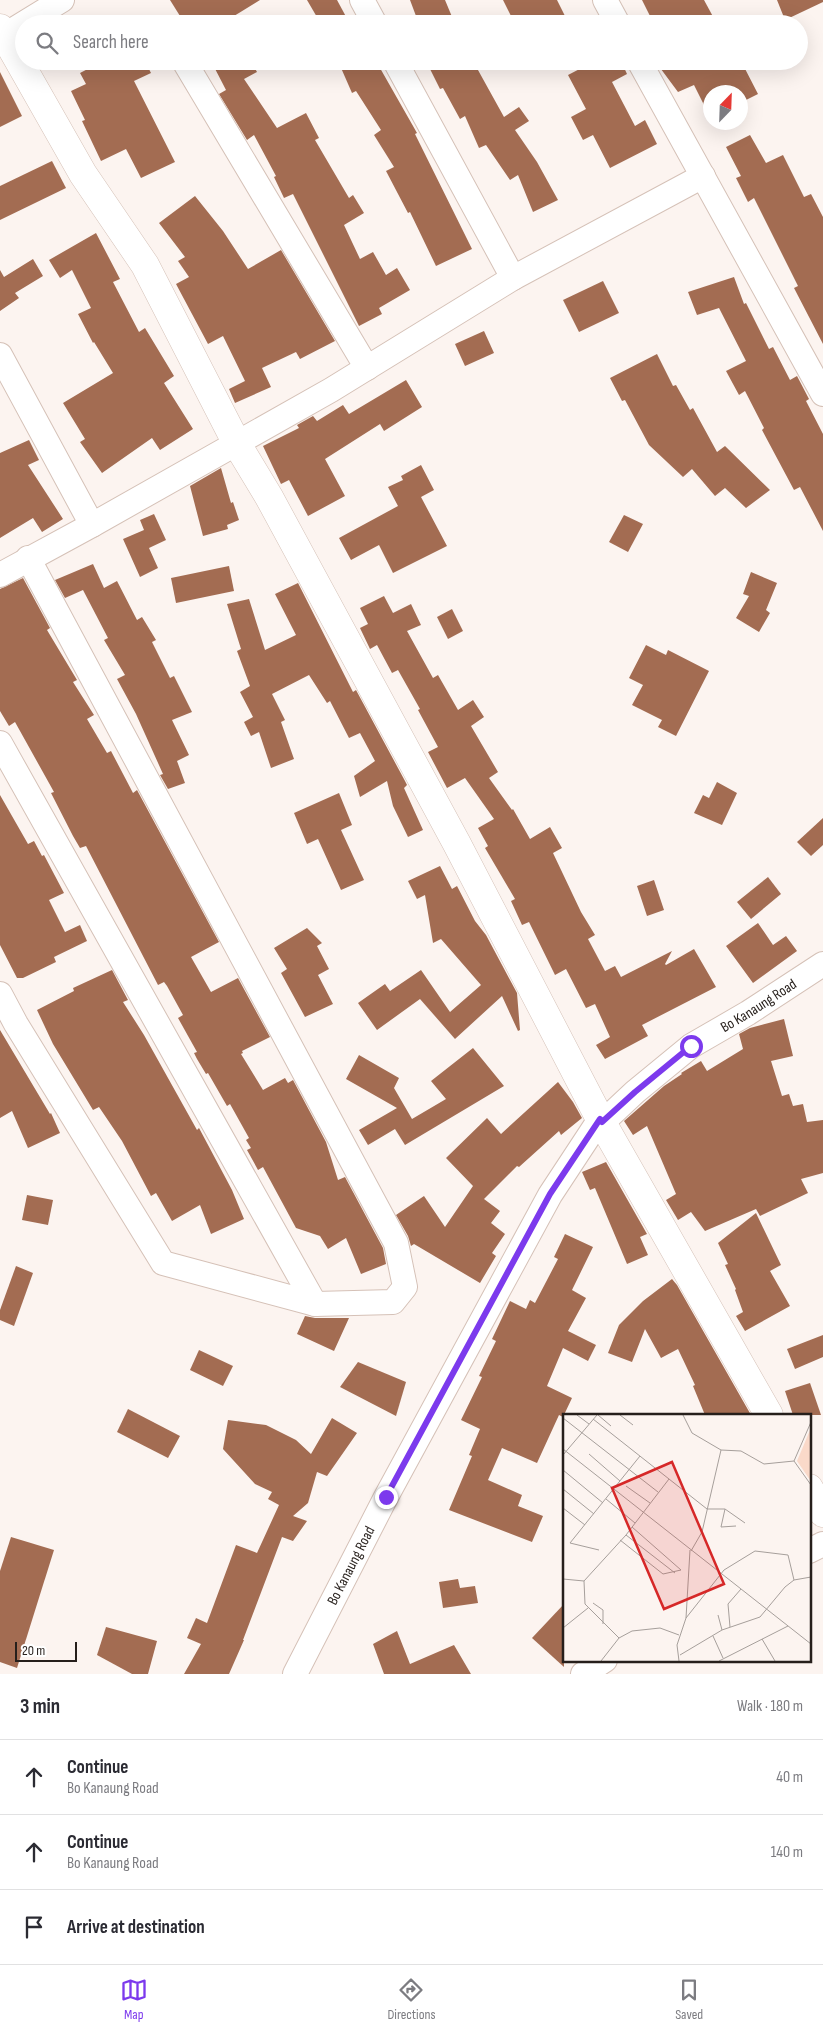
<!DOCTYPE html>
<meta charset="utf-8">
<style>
body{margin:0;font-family:"Sofia Sans Condensed",sans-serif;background:#f2f2f3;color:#2b2b33}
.compass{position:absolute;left:703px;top:85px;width:45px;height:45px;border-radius:50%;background:#fff;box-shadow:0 5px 20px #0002;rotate:23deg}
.scale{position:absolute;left:15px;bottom:12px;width:62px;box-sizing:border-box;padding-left:5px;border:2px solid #261f1b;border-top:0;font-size:14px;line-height:18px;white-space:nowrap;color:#261f1b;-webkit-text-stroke:4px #fff;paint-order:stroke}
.stop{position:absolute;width:15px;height:15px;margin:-11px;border:4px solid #7c3aed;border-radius:50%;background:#fff}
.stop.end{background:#7c3aed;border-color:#fff;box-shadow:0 1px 5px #0008}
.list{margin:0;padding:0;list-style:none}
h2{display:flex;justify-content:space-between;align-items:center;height:65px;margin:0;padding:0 20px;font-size:21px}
h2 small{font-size:16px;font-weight:400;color:#7c7c81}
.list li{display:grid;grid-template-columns:32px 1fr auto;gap:15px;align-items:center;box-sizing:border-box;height:75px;padding:0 20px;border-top:1px solid #e1e1e2}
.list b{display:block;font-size:19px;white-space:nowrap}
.list p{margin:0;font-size:16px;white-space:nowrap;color:#7c7c81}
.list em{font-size:16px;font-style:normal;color:#7c7c81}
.icon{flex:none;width:28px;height:28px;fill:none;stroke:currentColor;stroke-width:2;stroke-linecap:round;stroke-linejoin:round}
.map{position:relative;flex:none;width:823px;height:1674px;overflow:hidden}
.search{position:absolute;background:#fff;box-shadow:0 5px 20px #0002;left:15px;right:15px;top:15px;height:55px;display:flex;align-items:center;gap:12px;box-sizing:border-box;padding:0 18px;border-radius:28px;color:#7c7c81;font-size:19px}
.sheet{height:290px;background:#fff}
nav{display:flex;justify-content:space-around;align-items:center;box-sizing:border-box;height:70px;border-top:1px solid #e1e1e2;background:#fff;font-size:14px;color:#7c7c81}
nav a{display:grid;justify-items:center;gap:2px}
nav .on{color:#7c3aed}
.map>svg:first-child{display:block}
</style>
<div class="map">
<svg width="823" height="1674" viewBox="0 0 823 1674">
<rect width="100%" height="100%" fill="#fcf4f0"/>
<g fill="#a36c52">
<path d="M170,0H260L221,24H185Z"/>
<path d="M307,0H337L350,24H321Z"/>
<path d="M410,0H445L455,24H419Z"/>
<path d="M503,0H557L569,24H515Z"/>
<path d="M642,0H704L717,24H654Z"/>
<path d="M777,0H823V2L785,20Z"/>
<path d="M103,61H145L151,73L134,81L175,162L141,178L126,149L101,161L82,121L85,120L71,91L86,84L80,73Z"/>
<path d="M211,61H251L257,72L244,79L277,128L306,113L319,138L315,140L349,198L353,195L364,213L344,225L360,259L373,252L386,275L397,268L410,290L379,308L382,314L359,326L293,194L284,198L274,177L276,176L254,135L247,140L219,94L226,90Z"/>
<path d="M338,61H376L417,133L415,134L472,249L436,266L410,212L408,213L386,171L394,167L374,135L381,130L356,91L352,93Z"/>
<path d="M426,61H473L504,117L519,107L529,121L515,130L537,162L558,200L533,212L518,175L510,180L486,145L479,148L465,116L460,119L443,88L440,89Z"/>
<path d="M595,61H621L627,74L612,82L635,126L645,120L657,144L610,168L593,135L583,140L571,117L586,109L568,75Z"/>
<path d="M655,61H741L758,94L740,103V92H710V117L694,85L678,92Z"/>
<path d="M0,72L22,116L0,127Z"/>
<path d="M750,135L766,163L783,155L804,197L811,194L823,217V344L794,288L798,286L754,198L748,202L736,178L741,176L726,147Z"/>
<path d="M52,161L66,188L0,220V186Z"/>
<path d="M195,196L223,231L248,269L281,250L335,341L300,359L296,352L262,368L271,387L235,403L229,389L245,381L223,336L208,344L176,284L189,277L178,261L185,257L159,223Z"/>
<path d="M96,233L120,279L113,282L139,332L145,328L174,376L164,383L193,429L160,450L152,438L102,473L80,442L85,439L63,403L113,373L94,342L93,343L78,314L91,308L72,270L60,278L49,260Z"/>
<path d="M33,259L43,276L15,293L19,298L0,311V270L4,277Z"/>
<path d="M734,277L744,304L746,303L769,349L773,347L790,380L797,376L809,399L806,401L823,434V531L800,487L794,490L762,430L764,428L745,391L739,395L726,371L746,361L719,308L697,315L688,292Z"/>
<path d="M603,281L619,313L579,332L563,300Z"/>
<path d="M484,331L494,353L465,366L455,344Z"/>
<path d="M657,354L673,386L676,385L690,410L693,408L717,452L725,446L770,490L746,508L725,488L715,496L692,469L683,477L649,445L625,400L622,401L610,378Z"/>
<path d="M406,380L422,407L384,431L380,424L325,459L345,496L308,516L289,480L281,484L263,446L299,428L297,425L313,416L317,421L343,405L349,414Z"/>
<path d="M29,440L39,460L28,465L63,519L42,532L33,518L0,538V453Z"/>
<path d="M421,465L434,490L421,497L447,546L393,573L379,545L351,560L339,538L398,506L388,487L403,480L401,476Z"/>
<path d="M221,468L231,503L233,502L239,520L227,525L228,529L203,536L190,486Z"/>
<path d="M154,514L166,540L149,548L158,568L140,577L123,539L144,530L140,520Z"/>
<path d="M624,515L643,524L628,552L609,542Z"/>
<path d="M93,564L104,588L117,581L137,620L142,617L156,640L152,642L170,678L174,676L192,712L172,720L189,755L177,761L185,783L168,789L160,775L163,774L136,714L117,679L125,675L104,640L108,638L83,590L65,598L55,580Z"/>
<path d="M229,566L234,591L176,603L171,578Z"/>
<path d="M751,572L777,583L766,610L770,613L759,632L736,618L749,596L743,594Z"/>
<path d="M23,578L50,628L47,630L77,680L73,682L94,715L87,719L107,753L111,751L133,793L137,790L219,942L191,957L211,992L238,978L270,1037L242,1051L243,1053L241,1054L263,1090L285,1078L288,1083L293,1080L326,1142L338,1180L345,1177L383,1248L386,1264L361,1274L346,1238L328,1249L320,1236L296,1228L263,1167L258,1170L247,1150L251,1148L246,1140L249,1138L230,1104L227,1106L208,1073L206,1074L197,1059L194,1053L197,1052L178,1018L183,1015L167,986L164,982L158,985L86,846L80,848L73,836L51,793L54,792L15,722L9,726L0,711V589Z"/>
<path d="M298,583L353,692L356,690L405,781L407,785L404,788L423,830L408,837L393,806L387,781L360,797L354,776L375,761L360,733L349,738L330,701L327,703L309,675L272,694L285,720L281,722L294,759L271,768L259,732L251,736L244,722L253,717L240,692L250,686L237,651L241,649L227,604L249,599L265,650L296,635L275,594Z"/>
<path d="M384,596L393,613L411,604L421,625L407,631L433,678L438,675L458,710L473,700L484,717L471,726L498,772L489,778L512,810L513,809L530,839L550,827L562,848L553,853L581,912L595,935L588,939L605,971L615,966L621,977L672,951L665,964L666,965L694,949L716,987L642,1025L648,1036L605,1059L596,1045L610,1037L595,1004L586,1008L566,969L555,975L529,922L522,925L511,901L515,899L485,848L488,846L478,828L494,819L465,778L447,788L428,752L438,747L418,710L420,709L398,670L392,673L377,645L370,649L360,628L368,624L360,608Z"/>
<path d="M452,609L463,631L448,639L437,617Z"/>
<path d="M646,645L666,655L668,650L709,671L676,736L658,727L662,720L632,705L643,685L629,678Z"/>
<path d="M717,782L737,793L722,825L694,813L703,795L709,798Z"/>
<path d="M339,793L352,825L341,830L364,880L341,890L318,839L307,844L294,813Z"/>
<path d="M0,795L28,844L34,841L42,856L44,855L64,893L49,900L65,932L80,925L87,941L54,957L56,962L23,978H17L0,945Z"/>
<path d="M823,818V845L811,856L797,842Z"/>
<path d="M440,866L452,889L457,886L475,921L486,935L517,993L520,1030L518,1031L502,996L455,1039L420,999L377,1030L358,1003L385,984L390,991L421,970L450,1012L481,985L441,939L433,943L425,895L417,899L408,881Z"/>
<path d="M768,877L781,894L751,919L737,902Z"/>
<path d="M654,880L664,910L647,916L637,886Z"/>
<path d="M758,923L773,945L786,936L797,951L753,983L726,946Z"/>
<path d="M307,928L322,943L317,946L329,969L318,975L333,1004L305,1017L281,973L287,969L274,948Z"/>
<path d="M112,970L128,1000L123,1002L144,1035L197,1130L199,1128L232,1190L244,1219L211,1234L200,1205L172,1221L156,1193L151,1196L122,1141L99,1107L93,1110L53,1044L37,1010L74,991L73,988Z"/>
<path d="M784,1019L793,1056L771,1061L782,1096L789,1094L793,1106L803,1104L807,1122L823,1120V1173L801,1179L808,1193L760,1216L756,1209L705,1231L691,1212L678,1220L666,1200L676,1194L647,1126L633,1135L624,1121L664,1086L682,1074L681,1073L701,1061L707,1071L743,1049L739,1034L750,1028Z"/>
<path d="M0,1030L50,1114L51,1113L60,1133L28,1148L12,1111L0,1118Z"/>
<path d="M473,1048L504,1086L405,1145L395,1129L368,1145L359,1130L397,1108L346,1079L359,1055L399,1078L394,1088L412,1119L446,1099L431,1081Z"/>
<path d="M558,1082L573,1102L582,1118L561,1135L559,1131L519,1167L517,1166L484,1199L500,1211L491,1223L505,1234L492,1253L496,1256L480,1283L414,1244L411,1246L408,1236L396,1215L424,1196L445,1227L473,1186L446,1158L487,1118L501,1134Z"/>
<path d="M606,1162L647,1234L640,1237L648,1255L627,1264L595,1188L590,1190L582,1172Z"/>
<path d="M27,1195L53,1200L48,1225L22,1220Z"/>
<path d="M756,1213L781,1265L770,1271L790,1306L745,1331L736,1316L743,1312L735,1290L736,1289L725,1265L728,1264L718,1243Z"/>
<path d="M565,1234L593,1247L572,1290L586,1298L568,1331L596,1345L588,1361L563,1348L547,1386L572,1398L563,1417L559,1415L537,1463L502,1448L488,1480L522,1495L518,1506L543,1516L532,1542L449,1510L472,1456L469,1455L480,1429L461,1420L482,1377L479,1376L496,1341L492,1339L510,1301L526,1309L530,1300L535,1303L558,1259L554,1257Z"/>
<path d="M16,1266L33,1273L14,1326L0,1320V1310Z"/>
<path d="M672,1279L677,1285L751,1415H705L693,1386L695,1385L678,1349L661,1358L645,1329L632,1362L608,1353L619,1325L643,1301Z"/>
<path d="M305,1316L315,1318H349L334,1351L297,1334Z"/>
<path d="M823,1335V1357L795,1369L787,1349Z"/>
<path d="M199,1350L233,1366L223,1386L190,1370Z"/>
<path d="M358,1362L406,1382L396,1416L340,1387Z"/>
<path d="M810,1383L821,1415H793L785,1391Z"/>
<path d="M128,1409L180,1436L168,1458L117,1432Z"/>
<path d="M332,1418L357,1433L327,1476L317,1472L308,1503L293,1516L307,1521L293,1541L282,1537L243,1640H244L229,1674H184L201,1644L187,1638L196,1618L207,1623L236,1545L257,1553L279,1505L268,1499L272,1492L255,1484L223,1449L228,1420L266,1425L296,1440L311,1454Z"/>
<path d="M11,1537L54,1550L17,1668L0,1662V1571Z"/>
<path d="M458,1579L460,1588L475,1586L478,1603L443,1608L439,1582Z"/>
<path d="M564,1604V1667L532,1638Z"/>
<path d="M106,1627L157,1641L148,1674H132L97,1655Z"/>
<path d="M397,1631L410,1664L454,1645L471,1674H384L373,1644Z"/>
</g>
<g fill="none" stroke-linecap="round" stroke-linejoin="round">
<defs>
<g id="street">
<path d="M362,0L375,24"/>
<path d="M605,0L618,24"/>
<path d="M0,38L62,0"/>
<path d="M184,61L367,368"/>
<path d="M395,61L513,278"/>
<path d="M639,61L823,394"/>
<path d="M0,355L92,525"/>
<path d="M0,575L92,525L331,390L513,278L703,176"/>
<path d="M0,743L315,1304"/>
<path d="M0,994L16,1024L163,1263L315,1304L393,1302L405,1287L396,1243L28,558"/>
<path id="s1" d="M603,1122L635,1092L691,1046L748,1013L823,964"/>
<path d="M809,1551L823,1544"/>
<path id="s2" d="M295,1674L386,1497L550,1195L600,1119"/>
<path d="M583,1674L605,1660"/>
</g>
<g id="secondary">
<path d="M0,28L83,174L145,265L237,444L269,497L457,844L600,1119L769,1415"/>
<path d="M809,1488L823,1513"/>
</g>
</defs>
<use href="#street" stroke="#d5c1b7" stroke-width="26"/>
<use href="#secondary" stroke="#d5c1b7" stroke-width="29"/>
<use href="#street" stroke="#fff" stroke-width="24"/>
<use href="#secondary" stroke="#fff" stroke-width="28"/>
</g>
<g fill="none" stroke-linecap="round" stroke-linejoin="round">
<path stroke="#7c3aed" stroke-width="6" d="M386,1497L550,1194L600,1119L602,1122L635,1092L691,1046"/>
</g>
<g text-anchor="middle" stroke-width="5" stroke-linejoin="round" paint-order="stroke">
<g font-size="15" fill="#261f1b" stroke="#fff">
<text dy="5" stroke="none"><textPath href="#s1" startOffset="195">Bo Kanaung Road</textPath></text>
<text dy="5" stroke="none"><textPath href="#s2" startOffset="122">Bo Kanaung Road</textPath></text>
</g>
</g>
<g transform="translate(563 1414)">
<rect width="248" height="248" fill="#fcf4f0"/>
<path d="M247,16V66L234,47Z" fill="#fad9c9"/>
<path fill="none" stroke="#a69f9b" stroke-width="1" d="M14,1L26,10M35,1L48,12M57,1L70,11M120,1L129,19L158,36L178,37L201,50L231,47M0,4L95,78M30,5L144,95H162L182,109M248,8L231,47L248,71M0,35L248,230M26,40L57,67M0,41L34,1M0,56L40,89M63,72L87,89M0,75L31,100M43,85L72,109M0,94L22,111M162,95L158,113L173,112M63,121L112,159M57,126L100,160L118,156L69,113M36,136L7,129L77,42M128,137L139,118L158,36M0,165L21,167M30,189L40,196V210M155,201L159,216M123,204L161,156L192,137L225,141L231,166M167,213L165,190L178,175M0,214L25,194M150,222L160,244M56,224L22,190L21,167L63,121L106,65M199,225L212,247M117,241L159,216L197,203L222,173L231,166L248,163M38,247L56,224L69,217L97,214L116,221M116,247L114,231L123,204L127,136M156,247L225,212"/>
<path fill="#d62828" fill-opacity="0.15" stroke="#d62828" stroke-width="2.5" d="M109,48L161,170L101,195L49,74Z"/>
<rect width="248" height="248" fill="none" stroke="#261f1b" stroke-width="2.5"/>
</g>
</svg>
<svg class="compass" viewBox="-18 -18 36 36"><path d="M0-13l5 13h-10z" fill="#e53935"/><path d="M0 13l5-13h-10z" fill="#7c7c81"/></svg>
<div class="scale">20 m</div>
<div class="stop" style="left:691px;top:1046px"></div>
<div class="stop end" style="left:386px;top:1497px"></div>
<div class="search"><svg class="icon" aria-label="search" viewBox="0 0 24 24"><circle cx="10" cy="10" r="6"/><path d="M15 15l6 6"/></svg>Search here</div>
</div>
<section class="sheet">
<h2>3 min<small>Walk · 180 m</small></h2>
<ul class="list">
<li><svg class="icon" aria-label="ahead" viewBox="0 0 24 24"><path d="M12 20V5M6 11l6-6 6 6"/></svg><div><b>Continue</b><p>Bo Kanaung Road</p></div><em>40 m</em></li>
<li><svg class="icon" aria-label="ahead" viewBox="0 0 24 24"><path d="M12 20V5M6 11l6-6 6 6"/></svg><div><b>Continue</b><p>Bo Kanaung Road</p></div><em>140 m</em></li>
<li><svg class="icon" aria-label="arrive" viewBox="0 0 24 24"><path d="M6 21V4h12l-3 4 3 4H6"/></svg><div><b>Arrive at destination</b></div></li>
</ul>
</section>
<nav>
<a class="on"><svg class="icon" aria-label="map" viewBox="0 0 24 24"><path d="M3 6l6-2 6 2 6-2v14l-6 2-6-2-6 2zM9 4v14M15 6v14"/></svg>Map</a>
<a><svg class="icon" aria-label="directions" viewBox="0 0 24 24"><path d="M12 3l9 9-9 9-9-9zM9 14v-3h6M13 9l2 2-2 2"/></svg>Directions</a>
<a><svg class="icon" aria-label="saved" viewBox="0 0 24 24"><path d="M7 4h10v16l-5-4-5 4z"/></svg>Saved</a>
</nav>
